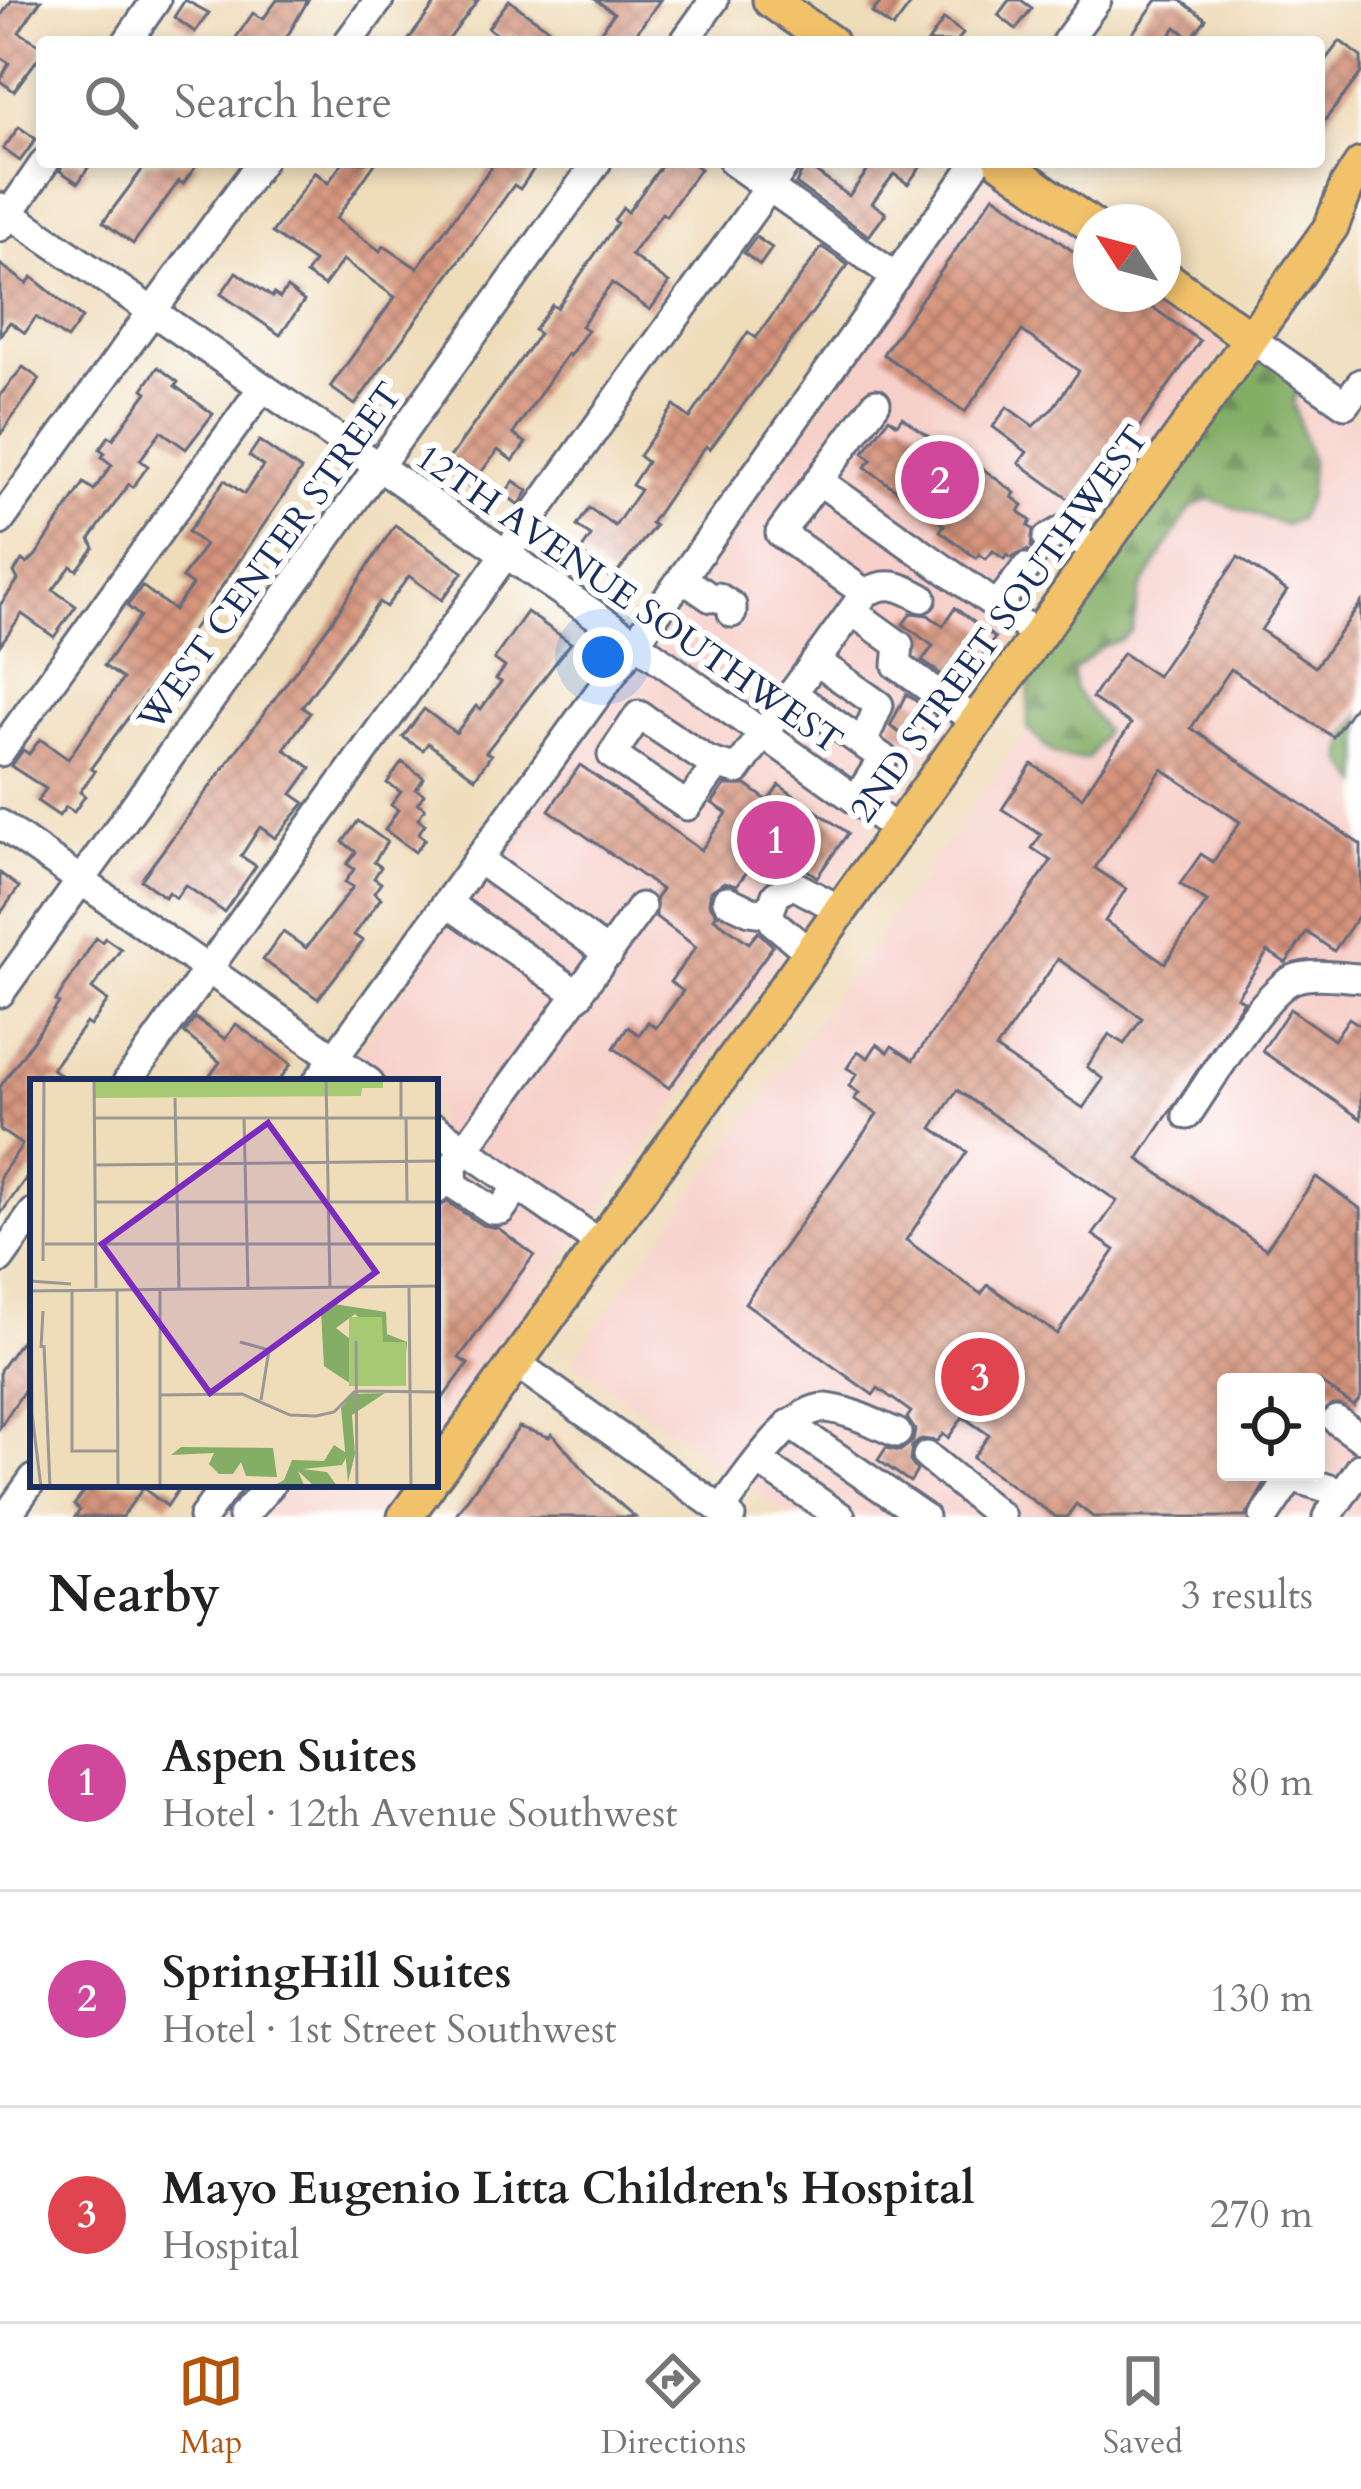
<!DOCTYPE html>
<meta charset="utf-8">
<style>
body{margin:0;font-family:Cardo,serif;background:#f2f2f2;color:#222}
.controls{position:absolute;right:36px;bottom:36px;display:grid;overflow:hidden;border-radius:12px;box-shadow:0 6px 18px #0003}
.controls button{width:108px;height:108px;display:grid;place-items:center;padding:0;border:0;border-bottom:3px solid #e0e0e0;background:#fff;color:#222;font:60px sans-serif}
.compass{position:absolute;left:1073px;top:204px;width:108px;height:108px;border-radius:50%;background:#fff;box-shadow:0 6px 18px #0003;rotate:306deg}
.you{position:absolute;left:603px;top:657px;width:42px;height:42px;margin:-30px;border:9px solid #fff;border-radius:50%;background:#1a73e8;box-shadow:0 0 0 18px #1a73e833}
.badge{display:grid;place-items:center;width:78px;height:78px;border-radius:50%;background:#b45309;color:#fff;font-size:39px;font-weight:700}
.pin{position:absolute;translate:-50% -50%;border:6px solid #fff;box-shadow:0 3px 12px #0006}
.list{margin:0;padding:0;list-style:none}
h2{display:flex;justify-content:space-between;align-items:center;height:156px;margin:0;padding:0 48px;font-size:51px}
h2 small{font-size:39px;font-weight:400;color:#767676}
.list li{display:grid;grid-template-columns:78px 1fr auto;gap:36px;align-items:center;box-sizing:border-box;height:216px;padding:0 48px;border-top:3px solid #e0e0e0}
.list b{display:block;font-size:45px;white-space:nowrap}
.list p{margin:0;font-size:39px;white-space:nowrap;color:#767676}
.list em{font-size:39px;font-style:normal;color:#767676}
.icon{flex:none;width:66px;height:66px;fill:none;stroke:currentColor;stroke-width:2;stroke-linecap:round;stroke-linejoin:round}
.map{position:relative;flex:none;width:1361px;height:1517px;overflow:hidden}
.search{position:absolute;background:#fff;box-shadow:0 6px 18px #0003;left:36px;right:36px;top:36px;height:132px;display:flex;align-items:center;gap:30px;box-sizing:border-box;padding:0 42px;border-radius:12px;color:#767676;font-size:45px}
.sheet{height:804px;background:#fff}
nav{display:flex;justify-content:space-around;align-items:center;box-sizing:border-box;height:168px;border-top:3px solid #e0e0e0;background:#fff;font-size:33px;color:#767676}
nav a{display:grid;justify-items:center;gap:6px}
nav .on{color:#b45309}
.map>svg:first-child{display:block}
</style>
<div class="map">
<svg width="1361" height="1517" viewBox="0 0 1361 1517">
<defs>
<pattern id="forest-firs" width="22" height="20" patternUnits="userSpaceOnUse" patternTransform="scale(3)"><rect width="22" height="20" fill="#84ae66"/><path d="M5 1l3.5 6h-7zM16 11l3.5 6h-7z" fill="#6b8e57"/></pattern>
<pattern id="building-cross-hatch" width="8" height="8" patternUnits="userSpaceOnUse" patternTransform="scale(3)"><rect width="8" height="8" fill="#d6947c"/><path d="M0 0l8 8M0 8l8-8" fill="none" stroke="#ad7969"/></pattern>
</defs>
<rect width="100%" height="100%" fill="#fff"/>
<filter id="ink" filterUnits="userSpaceOnUse"><feTurbulence type="fractalNoise" baseFrequency=".00833" numOctaves="2"/><feDisplacementMap in="SourceGraphic" scale="24" xChannelSelector="R" yChannelSelector="G"/><feConvolveMatrix kernelMatrix="1 2 1 2 8 2 1 2 1" color-interpolation-filters="sRGB"/></filter>
<filter id="wash" filterUnits="userSpaceOnUse"><feTurbulence type="fractalNoise" baseFrequency=".004" numOctaves="4" result="noise"/><feDisplacementMap in="SourceGraphic" scale="48" xChannelSelector="R" yChannelSelector="G"/><feGaussianBlur stdDeviation="2.7" result="paint"/><feColorMatrix in="noise" values="0 0 0 0 0 0 0 0 0 0 0 0 0 0 0 0 0 1.4 0 .05"/><feComposite in="paint" operator="in"/></filter>
<g filter="url(#wash)">
<rect width="100%" height="100%" fill="#efdcb9"/>
<g fill="#f7d0ca" fill-rule="evenodd">
<path d="M994,168L1091,237V294H1163L1230,341L435,1436V1082H336Z"/>
<path d="M1286,370L1361,424V1517H791L572,1361ZM1226,1382H1316V1472H1226Z"/>
<path d="M215,1484H400L377,1517H193Z"/>
</g>
<g fill="url(#forest-firs)" stroke="#506e62" stroke-width="3">
<path d="M1277,352L1302,377L1293,402L1311,462L1309,496L1298,519L1285,525L1210,499L1191,507L1140,590L1132,630L1122,639L1101,647L1073,670L1074,688L1105,731L1089,758C1057,763 1048,750 1028,728L1029,682L1036,651L1242,375Z"/>
<path d="M1361,715V784L1343,760L1348,734Z"/>
</g>
<g id="blocks">
<g fill="url(#building-cross-hatch)" fill-rule="evenodd">
<path d="M12,0H41L19,32L42,46V53L14,91L0,81L9,63L0,57V17Z"/>
<path d="M185,0L209,13L195,32L174,17Z"/>
<path d="M277,0H308L284,42H233L253,13L263,19Z"/>
<path d="M438,0H478L447,42H407Z"/>
<path d="M509,0L526,13L568,42H524L510,33L505,40L488,28Z"/>
<path d="M596,0H660L630,42H593L614,13Z"/>
<path d="M882,0H914L893,28L872,13Z"/>
<path d="M1009,0H1021L1032,8L1016,29L998,15Z"/>
<path d="M1157,0H1180L1206,19L1191,39L1176,27L1165,42H1126Z"/>
<path d="M944,19L963,33L957,42H928Z"/>
<path d="M1340,41L1361,57V73L1319,128V68Z"/>
<path d="M19,127L36,139L20,161L3,149Z"/>
<path d="M63,162H79L88,168L78,183L60,171Z"/>
<path d="M148,162H199L183,184L179,181L133,244L103,222Z"/>
<path d="M343,162H376L336,219L380,251L384,246L417,268L495,162H523L533,170L520,189L514,185L355,405L330,387L395,297L343,260L324,286L306,274L314,262L272,233L315,172L328,183Z"/>
<path d="M664,162H691L700,169L666,216L662,213L631,255L669,283L650,310L612,283L581,326L588,330L569,356L567,354L513,434L526,443L513,461L498,450L470,487L443,467L539,334L534,330L552,305L557,308L617,223L614,220L623,208L628,212Z"/>
<path d="M874,162H924L908,184L894,174L872,203L886,213L869,236L796,184L805,164L849,196Z"/>
<path d="M994,195L1091,264V294H1134L1200,341L1082,509L1019,463L1027,452L993,427L1007,407L1033,426L1052,409L1079,371L1022,331L965,412L883,354Z"/>
<path d="M756,237L772,248L760,265L744,253Z"/>
<path d="M822,247L848,265L710,449L706,446L684,475L651,523L655,526L612,579L580,552L591,536L577,526L589,508L615,526L640,490L632,485L647,462L639,456L674,406L690,418L748,332L756,338Z"/>
<path d="M0,264L27,284L32,277L82,318L67,339L36,317L25,333L10,322L0,335Z"/>
<path d="M236,272L272,297L274,294L280,298L287,288L304,301L280,335L221,294Z"/>
<path d="M23,367L40,379L0,435V395Z"/>
<path d="M158,367L178,382L175,386L213,414L186,449L161,431L140,460L148,466L133,487L129,484L90,539L94,548L77,570L71,566L53,590L76,606L54,637L22,614L0,645V605L18,580L14,572L22,560L27,564L36,555L84,483L94,490L112,465L102,457L105,453L100,449L109,436L113,439L147,392L143,389Z"/>
<path d="M902,417L970,467L974,462L1015,493L1012,497L1023,505L1019,511L1031,521L1028,526L1033,529L1031,547L1039,555L1050,556L1043,566L1038,555L1027,550L1011,558L1007,555L1004,559L993,551L986,559L979,554L976,558L940,531L944,525L865,467L872,459L863,453L889,418L897,424Z"/>
<path d="M259,441L301,470L180,648L188,655L171,680L161,673L91,768L95,771L80,792L85,796L74,812L66,807L59,816L37,801L46,789L11,766L23,750L29,754L40,739L68,759L123,679L104,666L140,616L127,606L142,586L174,610L192,585L182,578L205,545L188,532L225,480L244,494L263,466L249,456Z"/>
<path d="M514,481L528,491L519,505L504,494Z"/>
<path d="M395,525L463,572L442,600L409,576L386,607L379,602L302,707L310,713L284,749L311,768L292,794L305,803L275,838L260,827L241,856L256,866L224,912L185,885L176,898L168,892L165,897L141,880L330,624Z"/>
<path d="M1238,557L1287,591L1261,630L1315,667L1361,603V697L1333,737L1231,669L1191,728L1361,845V912L1334,951L1307,932L1286,963L1268,951L1237,997L1244,1001L1138,1159L1266,1249L1316,1177L1361,1209V1397L1354,1406L1320,1382H1226V1472H1255L1267,1480L1246,1517H1093L1076,1504L1067,1517H1056L973,1458L989,1435L963,1417L948,1438L943,1434L937,1441L922,1439L912,1446L910,1461L917,1471L910,1482L878,1460L886,1448L900,1451L913,1441L915,1430L907,1418L911,1412L878,1388L873,1395L745,1303L877,1114L854,1099L859,1093L849,1086L857,1074L847,1068L858,1051L868,1058L877,1044L888,1052L892,1046L913,1060L1051,861L1032,848L1041,835L1002,809L1032,764L1082,797L1131,724L1092,698L1123,653L1157,676ZM1162,769L1240,822L1213,862L1201,854L1180,884L1207,902L1165,963L1105,921L1126,889L1095,868ZM1058,959L1142,1018L1124,1044L1109,1034L1087,1067L1103,1079L1083,1108L996,1049ZM957,1090L1117,1201L1093,1235L1115,1250L1057,1334L988,1285L981,1294L906,1240L967,1152L932,1128Z"/>
<path d="M955,608L995,638L959,687L922,661L933,646L903,624L911,613L928,615L943,626Z"/>
<path d="M527,612L571,643L486,752L491,755L475,778L428,743L423,750L403,737L424,709L456,733L476,706L481,709L501,682L496,679L505,667L494,659Z"/>
<path d="M906,694L936,715L928,727L922,723L910,740L890,726Z"/>
<path d="M402,762L424,778L416,789L424,794L418,803L425,808L418,819L425,824L418,834L425,839L415,852L385,830L398,810L391,805L401,792L387,783Z"/>
<path d="M580,765L701,850L727,813L712,803L725,785H746L768,801L779,785L848,833L817,877L776,848L772,853L764,848L737,885L724,882L711,891L709,903L717,914L714,918L749,943L758,932L773,946L669,1088L614,1048L628,1027L639,1035L648,1022L656,1028L683,991L670,982L696,947L656,917V898L662,890L549,810Z"/>
<path d="M358,821L387,842L374,862L381,867L374,878L381,883L374,893L381,898L354,935L363,941L318,999L263,960L283,932L306,948L353,887L345,882L354,869L347,864L356,852L343,842Z"/>
<path d="M0,873L19,887L0,914Z"/>
<path d="M96,938L102,942L105,938L121,949L92,989L108,1001L90,1026L86,1023L52,1069L71,1082H33V1168L0,1215V1177L22,1145L0,1130V1087L59,1003L56,1001Z"/>
<path d="M1290,1009L1334,1040L1349,1018L1361,1026V1119L1262,1051Z"/>
<path d="M195,1018L225,1039L236,1024L291,1064L278,1082H205L220,1062L184,1033Z"/>
<path d="M448,1202L482,1225L498,1228L534,1255L459,1358L468,1364L435,1409V1208Z"/>
<path d="M23,1338L33,1345V1377L0,1427V1370Z"/>
<path d="M519,1427L549,1437L552,1434L597,1484L635,1517H454Z"/>
<path d="M90,1484H169L178,1490L167,1506L143,1488L122,1517H75L80,1510L74,1505Z"/>
</g>
</g>
</g>
<g filter="url(#ink)">
<use href="#blocks" fill-opacity="0" stroke="#656c7e" stroke-width="3"/>
<g fill="none" stroke-linecap="round" stroke-linejoin="round">
<defs>
<g id="minor">
<path d="M127,42L156,0"/>
<path d="M348,42L379,0"/>
<path d="M684,42L714,0"/>
<path d="M1066,42L1097,0"/>
<path d="M733,162L896,277"/>
<path d="M0,207L636,643L898,830"/>
<path d="M0,227L45,162"/>
<path d="M1250,338L1345,404L1361,383"/>
<path d="M819,481L1038,635"/>
<path d="M0,521L261,162"/>
<path d="M1047,539L1063,530L1098,551"/>
<path d="M682,578L711,598L718,597L732,606V613"/>
<path d="M865,593C888,580 900,586 922,598"/>
<path d="M997,606L1026,568"/>
<path d="M852,611L899,645L897,665L975,721"/>
<path d="M816,661L879,705L863,743"/>
<path d="M792,693L883,758L856,800"/>
<path d="M0,752L263,387"/>
<path d="M717,765L687,806L612,755L639,715L708,761L737,770L865,593L780,533L876,403"/>
<path d="M0,824L369,1082"/>
<path d="M478,859L609,954"/>
<path d="M727,900L750,911L769,914"/>
<path d="M447,903L579,995"/>
<path d="M810,953L774,923L769,914L776,895L792,884L841,910"/>
<path d="M0,993L597,162"/>
<path d="M127,1082L787,162"/>
<path d="M317,1082L682,578L977,162"/>
<path d="M1187,1115C1208,1085 1264,990 1294,979C1312,972 1341,977 1361,978"/>
<path d="M435,1128L602,1245"/>
<path d="M453,1170L454,1185L492,1210H501L518,1186"/>
<path d="M435,1190L641,907"/>
<path d="M0,1259L33,1213"/>
<path d="M516,1363L731,1517"/>
<path d="M1336,1420L1361,1438"/>
<path d="M789,1424L924,1517"/>
<path d="M927,1456L1001,1517"/>
<path d="M760,1462L841,1517"/>
<path d="M721,1510C741,1484 791,1405 826,1408C849,1410 875,1424 897,1433"/>
<path d="M6,1517L33,1479"/>
<path d="M203,1517L227,1484"/>
<path d="M242,1517L271,1484"/>
<path d="M1264,1517L1291,1477L1343,1493"/>
<path d="M1327,1517L1361,1467"/>
</g>
<g id="major">
<path d="M770,0L830,42"/>
<path d="M1002,162L1091,225"/>
<path d="M1163,276L1250,338"/>
<path d="M435,1475L1331,227L1347,186L1361,165"/>
<path d="M405,1517L429,1484"/>
</g>
</defs>
<use href="#minor" stroke="#656c7e" stroke-width="33"/>
<use href="#major" stroke="#656c7e" stroke-width="39"/>
<use href="#minor" stroke="#fff" stroke-width="27"/>
<use href="#major" stroke="#f2c26a" stroke-width="33"/>
</g>
</g>
<g text-anchor="middle" stroke-width="12" stroke-linejoin="round" paint-order="stroke">
<g font-size="36" fill="#1b2f5e" stroke="#fff">
<text transform="translate(269 556) rotate(-54)" y="13">WEST CENTER STREET</text>
<text transform="translate(630 598) rotate(35)" y="13">12TH AVENUE SOUTHWEST</text>
<text transform="translate(998 623) rotate(-54)" y="13">2ND STREET SOUTHWEST</text>
</g>
</g>
<g transform="translate(30 1079)">
<rect width="408" height="408" fill="#efdcb9"/>
<path d="M304,225L356,233L357,255L377,263L375,287L325,235L306,249L320,260L321,305L294,287L291,233ZM355,314L322,336L325,375L318,403L311,329L322,315ZM304,366L318,375L312,386L273,390L297,393L307,407L285,408L268,392L275,408H241L254,401L262,381L294,382ZM151,368L243,369L247,398L216,397L211,383L203,395H189L179,385L184,374L141,376Z" fill="#84ae66"/>
<path d="M64,0H353V9H332L331,17L65,19ZM319,238H352L353,263H376V307H319Z" fill="#a6ca74"/>
<path fill="none" stroke="#9a9795" stroke-width="3" d="M64,0L66,209M296,0L300,208M371,1V39M0,14L2,335L11,408M145,19L149,209M65,39H408M214,39L218,208M376,39L377,123M66,86L408,82M66,123H408M15,165H408M13,182L14,0M0,202L41,205M379,208L381,408M87,211L88,408M130,211V408M0,212L408,207M42,212V372H88M326,262L327,408M210,263L239,271L231,321M14,266L20,408M11,269L13,232M325,312L408,313M130,316L212,315L260,336L286,337L304,333L325,312"/>
<path fill="#7b2cbf" fill-opacity="0.15" stroke="#7b2cbf" stroke-width="6" d="M238,44L346,193L180,314L72,165Z"/>
<rect width="408" height="408" fill="none" stroke="#1b2f5e" stroke-width="6"/>
</g>
</svg>
<div class="controls">
<button><svg class="icon" aria-label="locate" viewBox="0 0 24 24"><circle cx="12" cy="12" r="6"/><path d="M12 2v4M12 18v4M2 12h4M18 12h4"/></svg></button>
</div>
<svg class="compass" viewBox="-18 -18 36 36"><path d="M0-13l5 13h-10z" fill="#e53935"/><path d="M0 13l5-13h-10z" fill="#767676"/></svg>
<div class="you"></div>
<div class="pin badge" style="left:776px;top:840px;background:#d1479c">1</div>
<div class="pin badge" style="left:940px;top:480px;background:#d1479c">2</div>
<div class="pin badge" style="left:980px;top:1377px;background:#e0444e">3</div>
<div class="search"><svg class="icon" aria-label="search" viewBox="0 0 24 24"><circle cx="10" cy="10" r="6"/><path d="M15 15l6 6"/></svg>Search here</div>
</div>
<section class="sheet">
<h2>Nearby<small>3 results</small></h2>
<ul class="list">
<li><span class="badge" style="background:#d1479c">1</span><div><b>Aspen Suites</b><p>Hotel · 12th Avenue Southwest</p></div><em>80 m</em></li>
<li><span class="badge" style="background:#d1479c">2</span><div><b>SpringHill Suites</b><p>Hotel · 1st Street Southwest</p></div><em>130 m</em></li>
<li><span class="badge" style="background:#e0444e">3</span><div><b>Mayo Eugenio Litta Children's Hospital</b><p>Hospital</p></div><em>270 m</em></li>
</ul>
</section>
<nav>
<a class="on"><svg class="icon" aria-label="map" viewBox="0 0 24 24"><path d="M3 6l6-2 6 2 6-2v14l-6 2-6-2-6 2zM9 4v14M15 6v14"/></svg>Map</a>
<a><svg class="icon" aria-label="directions" viewBox="0 0 24 24"><path d="M12 3l9 9-9 9-9-9zM9 14v-3h6M13 9l2 2-2 2"/></svg>Directions</a>
<a><svg class="icon" aria-label="saved" viewBox="0 0 24 24"><path d="M7 4h10v16l-5-4-5 4z"/></svg>Saved</a>
</nav>
